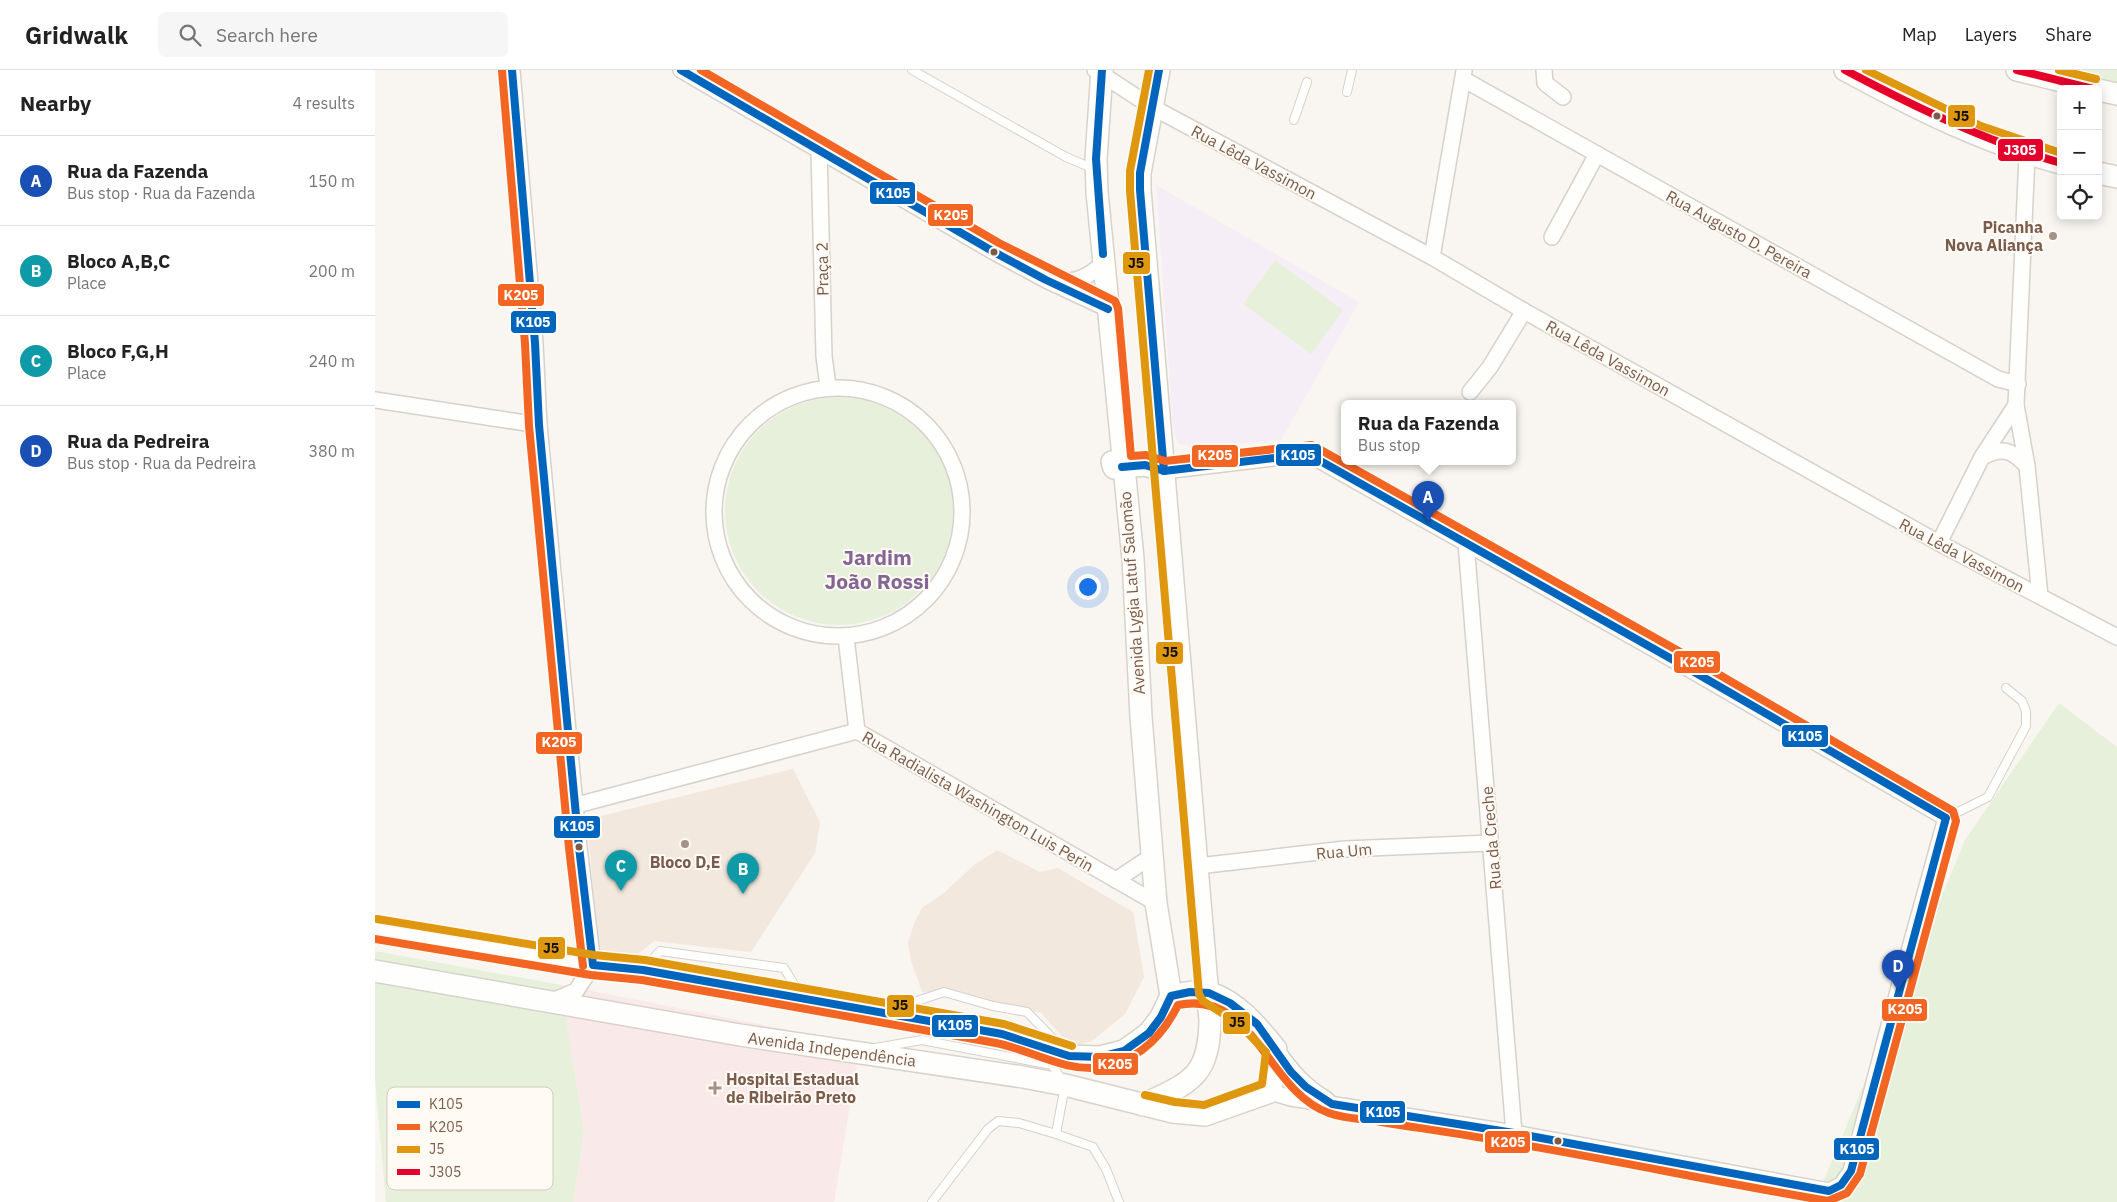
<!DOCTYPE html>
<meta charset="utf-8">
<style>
body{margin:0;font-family:"IBM Plex Sans",sans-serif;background:#f6f6f6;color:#222}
.controls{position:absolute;right:15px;top:15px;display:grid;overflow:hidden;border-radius:8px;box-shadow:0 2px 12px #0003}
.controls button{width:45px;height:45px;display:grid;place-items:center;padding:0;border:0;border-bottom:1px solid #e0e0e0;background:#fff;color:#222;font:25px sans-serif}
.you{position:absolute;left:712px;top:516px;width:18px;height:18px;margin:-12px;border:4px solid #fff;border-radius:50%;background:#1a73e8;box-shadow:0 0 0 8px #1a73e833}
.badge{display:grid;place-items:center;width:32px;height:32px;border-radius:50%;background:#0f766e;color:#fff;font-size:16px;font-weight:700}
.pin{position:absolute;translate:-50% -41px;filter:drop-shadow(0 1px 2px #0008)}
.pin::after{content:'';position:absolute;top:26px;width:18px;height:15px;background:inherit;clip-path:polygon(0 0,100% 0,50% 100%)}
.popup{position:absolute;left:966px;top:330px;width:175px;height:65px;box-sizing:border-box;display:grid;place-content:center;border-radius:8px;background:#fff;filter:drop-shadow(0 1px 4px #0005);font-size:16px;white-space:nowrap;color:#767676}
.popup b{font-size:19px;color:#222}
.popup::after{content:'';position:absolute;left:50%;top:100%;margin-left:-10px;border:10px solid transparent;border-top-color:#fff}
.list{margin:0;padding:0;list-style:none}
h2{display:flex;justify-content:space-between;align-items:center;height:65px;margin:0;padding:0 20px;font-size:21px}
h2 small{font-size:16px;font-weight:400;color:#767676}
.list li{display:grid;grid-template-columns:32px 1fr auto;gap:15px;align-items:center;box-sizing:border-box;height:90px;padding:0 20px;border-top:1px solid #e0e0e0}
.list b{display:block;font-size:19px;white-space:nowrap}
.list p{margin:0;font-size:16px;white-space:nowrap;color:#767676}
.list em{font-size:16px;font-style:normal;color:#767676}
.icon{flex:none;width:28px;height:28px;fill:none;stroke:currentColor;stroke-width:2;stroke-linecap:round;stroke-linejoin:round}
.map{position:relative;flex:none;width:1742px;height:1132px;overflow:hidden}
header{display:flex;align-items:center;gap:30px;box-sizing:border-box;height:70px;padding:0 25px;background:#fff;border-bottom:1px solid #e0e0e0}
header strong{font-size:24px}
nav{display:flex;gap:28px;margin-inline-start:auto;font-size:18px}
.search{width:350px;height:45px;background:#f6f6f6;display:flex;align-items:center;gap:12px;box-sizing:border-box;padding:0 18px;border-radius:8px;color:#767676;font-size:19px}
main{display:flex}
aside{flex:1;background:#fff}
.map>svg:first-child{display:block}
</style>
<header>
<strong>Gridwalk</strong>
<div class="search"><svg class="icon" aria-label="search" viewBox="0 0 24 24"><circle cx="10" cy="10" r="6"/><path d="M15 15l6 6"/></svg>Search here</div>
<nav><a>Map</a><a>Layers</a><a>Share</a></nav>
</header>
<main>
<aside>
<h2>Nearby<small>4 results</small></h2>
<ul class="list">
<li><span class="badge" style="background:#1a4fb4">A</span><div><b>Rua da Fazenda</b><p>Bus stop · Rua da Fazenda</p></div><em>150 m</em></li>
<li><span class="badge" style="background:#0f9aa8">B</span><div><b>Bloco A,B,C</b><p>Place</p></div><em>200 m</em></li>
<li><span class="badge" style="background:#0f9aa8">C</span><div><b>Bloco F,G,H</b><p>Place</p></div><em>240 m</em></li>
<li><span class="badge" style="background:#1a4fb4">D</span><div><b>Rua da Pedreira</b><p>Bus stop · Rua da Pedreira</p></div><em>380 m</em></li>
</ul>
</aside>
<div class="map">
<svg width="1742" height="1132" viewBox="0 0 1742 1132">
<rect width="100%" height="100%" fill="#f9f5f0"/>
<g fill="#f2e8de">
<path d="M418,699L445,752L440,783L376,882L279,871L253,892L231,888L223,878L213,761L222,747Z"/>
<path d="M622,780L665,802L683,798L758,842L769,907L750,944L717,971L697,977L666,943L547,922L536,891L533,873L539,854L547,838L569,823L599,795Z"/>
</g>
<path fill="#f6eef6" d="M781,115L984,232L906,370L819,378L803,373L798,356Z"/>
<path fill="#fae9e9" d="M186,915L485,974L459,1132H198L209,1062Z"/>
<g fill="#e7f0db">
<path d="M1642,0H1742V24Z"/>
<path d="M900,190L968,240L936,284L868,234Z"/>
<circle cx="464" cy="441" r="114"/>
<path d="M1684,633L1742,677V1132H1440L1590,770Z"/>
<path d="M0,881L186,915L209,1062L198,1132H11L0,1009Z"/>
</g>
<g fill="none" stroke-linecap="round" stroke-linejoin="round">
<defs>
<g id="service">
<path d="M537,0L691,87L719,99"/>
<path d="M972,22L977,0"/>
<path d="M919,50L932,12"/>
<path d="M1571,748L1613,727L1651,656V641L1647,631L1631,618"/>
<path d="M270,898L285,881L409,898L425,924"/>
<path d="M529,945L533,934L569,922L618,936L652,942L686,977"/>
<path d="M500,978L547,970L677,995L690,1015L681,1064L644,1053L623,1051L613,1059L557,1132"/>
<path d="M681,1064L718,1077L731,1099L744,1132"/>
</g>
<g id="minor">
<path d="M137,0L160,273L164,355L204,777L218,895L201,921L175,932"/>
<path d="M306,0L619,182L671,210L733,239"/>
<path d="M720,0L777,37L1057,187L1149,241L1564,473L1742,567"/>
<path d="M1169,0L1170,13L1188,27"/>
<path d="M1088,9L1623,309L1643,314"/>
<path d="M444,80L449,286L453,317"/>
<path d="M1652,85L1641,335L1652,396L1665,526"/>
<path d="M1177,167L1222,84"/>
<path d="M1057,187L1089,1"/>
<path d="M677,211C699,213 714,208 729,192"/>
<circle cx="463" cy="442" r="124"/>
<path d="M1095,322L1115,297L1149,241"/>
<path d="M0,330L164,355"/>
<path d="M1607,387C1627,377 1636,379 1652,396"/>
<path d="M789,401L933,384L1302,592L1571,748L1523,921L1476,1101L1466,1115L1454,1121L1139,1063L916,1028L895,1022"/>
<path d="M1091,473L1139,1063"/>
<path d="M1564,473L1607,387L1641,335"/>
<path d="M471,567L482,661"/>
<path d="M202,735L482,661L781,833"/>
<path d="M823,796L970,779L1116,773"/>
<path d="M741,810L777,786"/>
<path d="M901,979C917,1002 928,1015 952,1030"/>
</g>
<g id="secondary">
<path d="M727,0L721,89L722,122L758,489L766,647L781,833L796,926"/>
<path d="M1470,0C1540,38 1609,73 1686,93"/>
<path d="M1642,0L1719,19"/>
<path d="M1723,20L1742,24"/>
<path d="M1723,103L1742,107"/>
<path d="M737,392L739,398L770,395L789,401"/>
<path d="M0,859L218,895L268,900L627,964L694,986L725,987L749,981L774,963L786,947L796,926"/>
<path d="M0,901L365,965L648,1007L690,1015L798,1042L830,1045L895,1022L899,1005L901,979C883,957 863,932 835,923C823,919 808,924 796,926"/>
<path d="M768,1035C816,1012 834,1007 835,950L765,120V103L784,0"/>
</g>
</defs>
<use href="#service" stroke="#d7d1cb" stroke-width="10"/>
<use href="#minor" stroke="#d7d1cb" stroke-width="18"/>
<use href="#secondary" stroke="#d9d2cb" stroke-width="24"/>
<use href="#service" stroke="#fefefd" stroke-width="8"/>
<use href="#minor" stroke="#fefefd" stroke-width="15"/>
<use href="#secondary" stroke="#fefefd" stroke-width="21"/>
<defs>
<g id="bus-1">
<path d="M137,0L160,273L164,355L204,777L218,895L268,900L627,964L694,986L725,987L749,981L774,963L786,947L796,926L815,922L834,923L855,933L882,954L916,1002L931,1017L957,1034L1139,1063L1454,1121L1466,1115L1476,1101L1571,748L1302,592L933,384L789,401L770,395L747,397"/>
<path d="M306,0L619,182L671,210L733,239"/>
<path d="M727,0L721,89L728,184"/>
<path d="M784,0L765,103V120L789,401"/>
</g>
<g id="bus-2">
<path d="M127,1L150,274L154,356L194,778L208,896"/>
<path d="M0,869L216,905L267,910C385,931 503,951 621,973C657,980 690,1003 728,997C764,990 787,967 803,935C880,919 892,1022 954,1043C970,1049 990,1049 1006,1052C1050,1059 1093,1065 1137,1073C1243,1091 1347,1113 1453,1131L1472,1123L1485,1104L1581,751L1578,741L1307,583L937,375L790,391L771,385L756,386L743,238L740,231L624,173L326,0"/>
</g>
<g id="bus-3">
<path d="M1491,0L1606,56L1686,83"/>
<path d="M1684,0L1721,9"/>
<path d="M2,849L219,885L270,890L629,954L697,976"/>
<path d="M770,1025L800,1032L829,1035L887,1014L891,982L864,954L828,931L824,924L755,121V101L774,0"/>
</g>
<g id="bus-4">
<path d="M1470,0C1540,37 1610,71 1686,93"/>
<path d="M1642,0L1718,19"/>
</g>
</defs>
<use href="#bus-1" stroke="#fffaf3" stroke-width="11"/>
<use href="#bus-2" stroke="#fffaf3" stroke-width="11"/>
<use href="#bus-3" stroke="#fffaf3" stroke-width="11"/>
<use href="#bus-4" stroke="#fffaf3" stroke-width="11"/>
<use href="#bus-1" stroke="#0065bd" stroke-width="8"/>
<use href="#bus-2" stroke="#f26522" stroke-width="8"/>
<use href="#bus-3" stroke="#de970f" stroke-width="8"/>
<use href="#bus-4" stroke="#e4002b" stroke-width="8"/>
</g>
<g fill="#7a5c4d" stroke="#fffaf3" stroke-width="2">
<circle cx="1562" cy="46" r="4.5"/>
<circle cx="619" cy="182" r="4.5"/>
<circle cx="204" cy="777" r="4.5"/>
<circle cx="1183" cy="1071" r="4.5"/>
</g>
<g fill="#a69286" stroke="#fffaf3" stroke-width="2">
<circle cx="1678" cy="166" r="5"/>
<circle cx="310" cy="774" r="5"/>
<path d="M337.5 1010.5h5v5h5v5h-5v5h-5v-5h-5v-5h5z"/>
</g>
<g text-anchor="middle" stroke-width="4" stroke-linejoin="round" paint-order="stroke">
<g font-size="16" fill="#7a5c4d" stroke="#fffaf3">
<text transform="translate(879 92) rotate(28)" y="6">Rua Lêda Vassimon</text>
<text transform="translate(1364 164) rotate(29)" y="6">Rua Augusto D. Pereira</text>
<text transform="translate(447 199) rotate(-91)" y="6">Praça 2</text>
<text transform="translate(1233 288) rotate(29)" y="6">Rua Lêda Vassimon</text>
<text transform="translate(1587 485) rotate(28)" y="6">Rua Lêda Vassimon</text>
<text transform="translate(757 523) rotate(-94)" y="6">Avenida Lygia Latuf Salomão</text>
<text transform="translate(603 731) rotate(30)" y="6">Rua Radialista Washington Luis Perin</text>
<text transform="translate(1116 768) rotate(-95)" y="6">Rua da Creche</text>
<text transform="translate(969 781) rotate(-5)" y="6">Rua Um</text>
<text transform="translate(457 979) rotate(8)" y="6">Avenida Independência</text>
</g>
<g font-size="16" font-weight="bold" fill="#7a5c4d" stroke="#fffaf3" text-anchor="end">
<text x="1668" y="163">Picanha<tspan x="1668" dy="18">Nova Aliança</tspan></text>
<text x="310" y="798" text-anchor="middle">Bloco D,E</text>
<text x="351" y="1015" text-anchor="start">Hospital Estadual<tspan x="351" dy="18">de Ribeirão Preto</tspan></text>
</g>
<g font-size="21" font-weight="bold" fill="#846695" stroke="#fffaf3">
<text x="502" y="495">Jardim<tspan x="502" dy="24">João Rossi</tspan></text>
</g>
</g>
<rect x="12" y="1017" width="166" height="103" rx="8" fill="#fffaf3" stroke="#d7cbc1" stroke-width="1"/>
<rect x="22" y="1031" width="23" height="7" fill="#0065bd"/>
<rect x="22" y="1054" width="23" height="6" fill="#f26522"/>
<rect x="22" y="1076" width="23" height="7" fill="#de970f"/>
<rect x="22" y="1099" width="23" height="6" fill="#e4002b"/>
<g font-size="14" fill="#7a5c4d">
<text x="54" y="1039">K105</text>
<text x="54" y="1062">K205</text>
<text x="54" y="1084">J5</text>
<text x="54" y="1107">J305</text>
</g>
<g stroke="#fffaf3" stroke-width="2">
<rect x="1572" y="34" width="29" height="24" rx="5" fill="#de970f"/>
<rect x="1622" y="68" width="47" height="24" rx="5" fill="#e4002b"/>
<rect x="494" y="111" width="47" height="24" rx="5" fill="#0065bd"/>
<rect x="552" y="133" width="47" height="24" rx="5" fill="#f26522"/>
<rect x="747" y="181" width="29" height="24" rx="5" fill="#de970f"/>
<rect x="122" y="213" width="48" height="24" rx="5" fill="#f26522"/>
<rect x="135" y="240" width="47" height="24" rx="5" fill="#0065bd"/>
<rect x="900" y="373" width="47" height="24" rx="5" fill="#0065bd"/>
<rect x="816" y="374" width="48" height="24" rx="5" fill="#f26522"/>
<rect x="780" y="571" width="29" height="24" rx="5" fill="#de970f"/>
<rect x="1298" y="580" width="48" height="24" rx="5" fill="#f26522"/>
<rect x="1406" y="654" width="48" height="24" rx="5" fill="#0065bd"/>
<rect x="160" y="661" width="48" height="24" rx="5" fill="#f26522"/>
<rect x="178" y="745" width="48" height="24" rx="5" fill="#0065bd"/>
<rect x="162" y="866" width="29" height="24" rx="5" fill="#de970f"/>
<rect x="511" y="924" width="29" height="24" rx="5" fill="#de970f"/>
<rect x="1506" y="928" width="47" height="24" rx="5" fill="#f26522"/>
<rect x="847" y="941" width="29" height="24" rx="5" fill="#de970f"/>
<rect x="556" y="944" width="48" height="24" rx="5" fill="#0065bd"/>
<rect x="717" y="982" width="47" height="24" rx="5" fill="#f26522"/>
<rect x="984" y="1030" width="47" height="24" rx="5" fill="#0065bd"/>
<rect x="1109" y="1060" width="47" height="24" rx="5" fill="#f26522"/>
<rect x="1458" y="1067" width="47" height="24" rx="5" fill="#0065bd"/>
</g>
<g font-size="14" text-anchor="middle" font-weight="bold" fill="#fff">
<text x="1645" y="85">J305</text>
<text x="518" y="128">K105</text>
<text x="576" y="150">K205</text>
<text x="146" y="230">K205</text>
<text x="158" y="257">K105</text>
<text x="923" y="390">K105</text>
<text x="840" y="390">K205</text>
<text x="1322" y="597">K205</text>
<text x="1430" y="671">K105</text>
<text x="184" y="677">K205</text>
<text x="202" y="761">K105</text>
<text x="1530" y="944">K205</text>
<text x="580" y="960">K105</text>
<text x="740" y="999">K205</text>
<text x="1008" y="1047">K105</text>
<text x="1133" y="1077">K205</text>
<text x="1482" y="1084">K105</text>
</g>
<g font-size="14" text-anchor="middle" font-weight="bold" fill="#111">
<text x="1586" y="51">J5</text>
<text x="761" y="198">J5</text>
<text x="795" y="587">J5</text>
<text x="176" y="883">J5</text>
<text x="525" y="940">J5</text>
<text x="862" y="957">J5</text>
</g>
</svg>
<div class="controls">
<button>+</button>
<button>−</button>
<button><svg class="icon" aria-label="locate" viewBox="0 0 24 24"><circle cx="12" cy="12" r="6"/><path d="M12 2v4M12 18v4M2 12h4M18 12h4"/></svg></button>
</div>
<div class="you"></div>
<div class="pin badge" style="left:1053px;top:452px;background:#1a4fb4">A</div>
<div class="popup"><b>Rua da Fazenda</b>Bus stop</div>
<div class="pin badge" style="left:368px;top:824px;background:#0f9aa8">B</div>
<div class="pin badge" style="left:246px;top:821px;background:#0f9aa8">C</div>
<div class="pin badge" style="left:1523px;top:921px;background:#1a4fb4">D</div>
</div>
</main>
